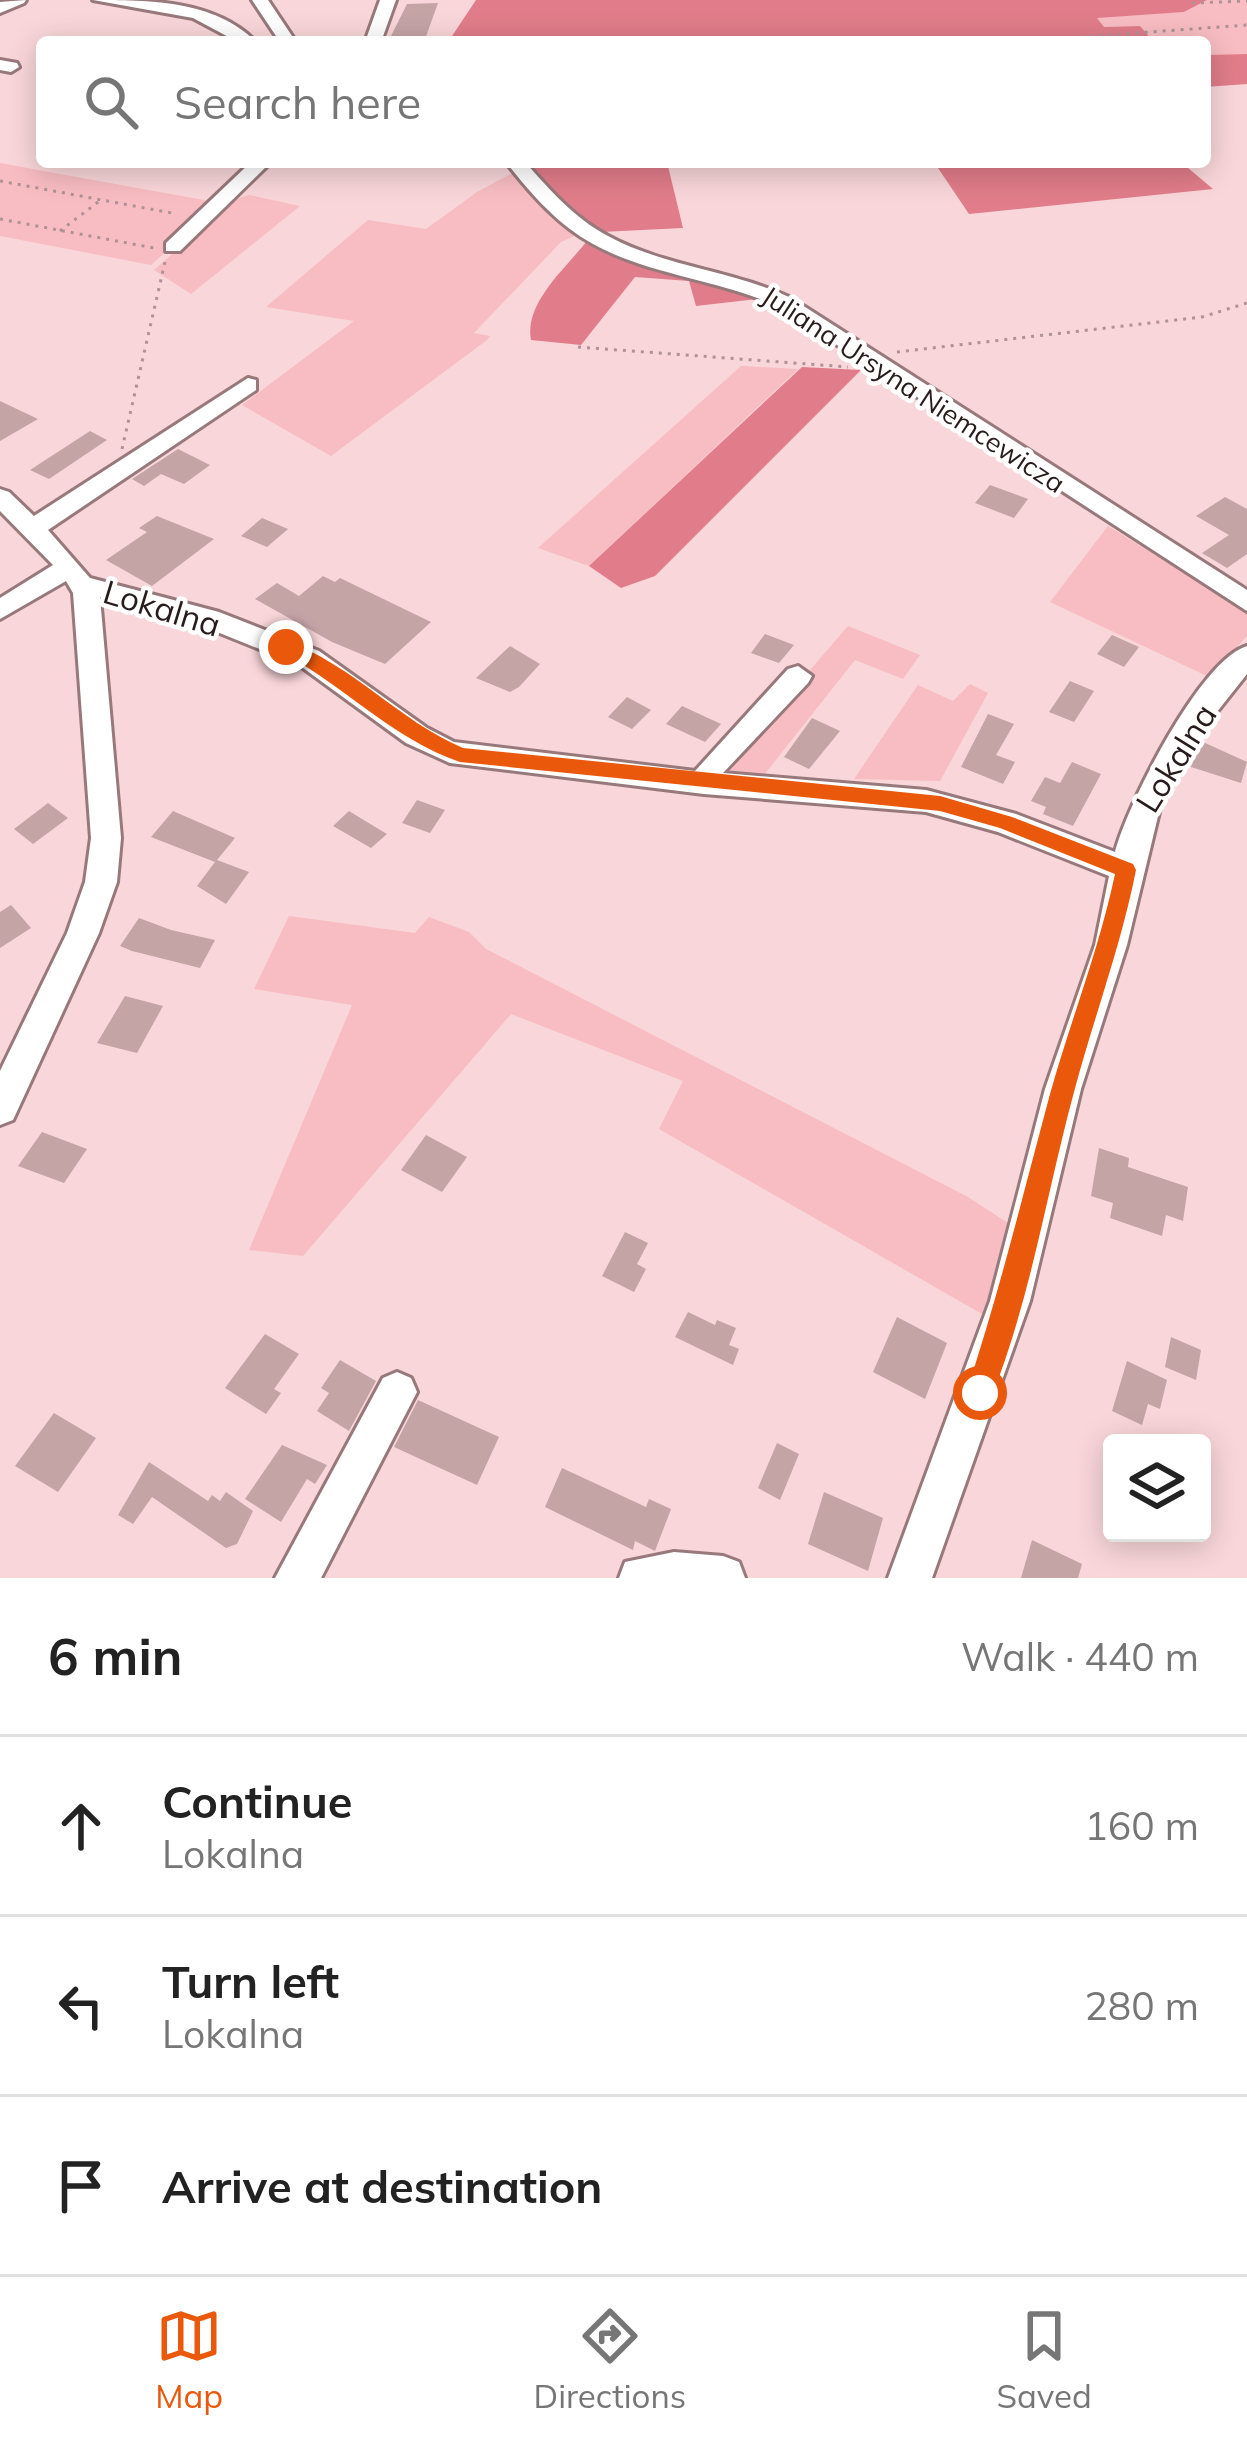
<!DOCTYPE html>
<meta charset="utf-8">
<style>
body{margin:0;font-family:Mulish,sans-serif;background:#f6f6f6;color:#222}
.controls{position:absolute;right:36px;bottom:36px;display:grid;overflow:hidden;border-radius:12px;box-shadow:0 6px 30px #0003}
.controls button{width:108px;height:108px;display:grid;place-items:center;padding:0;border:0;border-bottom:3px solid #e0e0e0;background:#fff;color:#222;font:60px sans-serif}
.stop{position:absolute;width:36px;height:36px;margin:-27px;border:9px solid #ea580c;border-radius:50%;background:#fff}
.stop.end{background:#ea580c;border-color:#fff;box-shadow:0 3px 12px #0008}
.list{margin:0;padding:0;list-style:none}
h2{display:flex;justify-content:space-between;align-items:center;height:156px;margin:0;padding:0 48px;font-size:51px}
h2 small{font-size:39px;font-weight:400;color:#767676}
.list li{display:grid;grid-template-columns:78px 1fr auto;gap:36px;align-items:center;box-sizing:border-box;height:180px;padding:0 48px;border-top:3px solid #e0e0e0}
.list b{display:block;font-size:45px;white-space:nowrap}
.list p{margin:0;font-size:39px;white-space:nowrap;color:#767676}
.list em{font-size:39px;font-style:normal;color:#767676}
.icon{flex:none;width:66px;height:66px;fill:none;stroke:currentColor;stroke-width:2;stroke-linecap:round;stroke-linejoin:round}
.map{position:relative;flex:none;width:1247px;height:1578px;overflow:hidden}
.search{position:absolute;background:#fff;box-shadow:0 6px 30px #0003;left:36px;right:36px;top:36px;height:132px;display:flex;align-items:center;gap:30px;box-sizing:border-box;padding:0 42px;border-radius:12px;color:#767676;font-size:45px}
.sheet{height:696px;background:#fff}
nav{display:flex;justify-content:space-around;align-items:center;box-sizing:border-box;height:168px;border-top:3px solid #e0e0e0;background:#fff;font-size:33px;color:#767676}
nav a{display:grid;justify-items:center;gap:6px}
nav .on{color:#ea580c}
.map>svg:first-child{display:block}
</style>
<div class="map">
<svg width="1247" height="1578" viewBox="0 0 1247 1578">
<rect width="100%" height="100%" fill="#f9d6d9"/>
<g fill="#f8bdc2">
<path d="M1207,0H1247V54L1205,55V42H1154L1140,26L1103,27L1096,17L1184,12Z"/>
<path d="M0,163L220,203L151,265L0,236Z"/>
<path d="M516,171L554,220L579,234L561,242L474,333L490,336L487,340L331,456L242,405L354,321L266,307L368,220L426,229L477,192Z"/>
<path d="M249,195L300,206L191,294L154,270L233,200Z"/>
<path d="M741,366L798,369L589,566L538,548Z"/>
<path d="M1108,526L1247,612V636L1209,677L1050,602Z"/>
<path d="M848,626L920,655L903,679L855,660L764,775L721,773Z"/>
<path d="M970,684L988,693L940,781L854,779L918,685L953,701Z"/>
<path d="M289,916L415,933L429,917L469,932L486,949L968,1197L1011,1225L989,1318L659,1129L683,1081L511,1014L303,1256L249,1250L352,1005L254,989Z"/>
</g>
<g fill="#e17d8a">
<path d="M476,0H1207L1184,12L1097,18L1104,27L1140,26L1154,42H448Z"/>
<path d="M1247,54V84L1205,87V55Z"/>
<path d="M520,162H667L683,228L601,232L567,208Z"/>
<path d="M1027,162H1181L1213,189L969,214L938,168Z"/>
<path d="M587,241L628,259L767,298L696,306L689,281L635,277L581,345L531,340C524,303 566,268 587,241Z"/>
<path d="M802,367L861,370L655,576L621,588L589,566Z"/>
</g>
<g fill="#c5a4a6">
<path d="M438,3L424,42L389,40L407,4Z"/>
<path d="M0,401L38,419L0,441Z"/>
<path d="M90,431L107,440L49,479L30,470Z"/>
<path d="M178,449L210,465L184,484L161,474L144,486L132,479Z"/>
<path d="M990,485L1028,499L1014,518L975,503Z"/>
<path d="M1225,497L1247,509V554L1227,568L1202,553L1229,535L1196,516Z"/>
<path d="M157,516L214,539L152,586L106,560L147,532L139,528Z"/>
<path d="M262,518L288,529L267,547L241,536Z"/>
<path d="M323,576L335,582L340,578L431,622L385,664L332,642L255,599L277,583L299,596Z"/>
<path d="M765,634L794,645L779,663L751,653Z"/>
<path d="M1112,635L1139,647L1124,667L1097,654Z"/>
<path d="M510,646L540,664L519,687L510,692L476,678Z"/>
<path d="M1070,681L1094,691L1074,722L1049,712Z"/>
<path d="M627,697L651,710L632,729L608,717Z"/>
<path d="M682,706L721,724L705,742L666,724Z"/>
<path d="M988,714L1014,724L996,755L1015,762L1003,784L961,767Z"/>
<path d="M812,718L840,731L809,769L784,757Z"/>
<path d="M1203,742L1247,762L1241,783L1188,766Z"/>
<path d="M1072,762L1101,774L1073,826L1043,814L1046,807L1031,801L1045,777L1060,783Z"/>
<path d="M417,800L445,810L430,833L402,823Z"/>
<path d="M48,803L68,818L33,844L14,829Z"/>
<path d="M173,811L235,838L217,860L249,872L226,904L197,886L215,862L151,837Z"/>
<path d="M349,811L367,822L387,834L371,848L333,826Z"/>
<path d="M11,905L31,928L0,948V912Z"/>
<path d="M139,918L171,930L215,940L200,968L132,951L120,946Z"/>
<path d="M125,996L163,1006L137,1053L97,1043Z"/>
<path d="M42,1132L87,1149L64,1183L18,1166Z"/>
<path d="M426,1135L467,1157L442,1192L401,1170Z"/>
<path d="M1099,1148L1129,1158L1128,1167L1188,1187L1183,1221L1166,1215L1162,1236L1110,1218L1113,1203L1091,1196Z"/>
<path d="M625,1232L648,1243L637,1264L646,1269L634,1292L602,1276Z"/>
<path d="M688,1312L715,1325L717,1320L736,1328L729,1345L739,1349L733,1365L675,1337Z"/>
<path d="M897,1317L947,1343L925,1399L873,1372Z"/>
<path d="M265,1334L299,1354L274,1389L281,1393L266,1414L225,1388Z"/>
<path d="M1171,1337L1201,1350L1196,1380L1165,1367Z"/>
<path d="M340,1360L376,1381L349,1431L317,1411L329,1393L321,1388Z"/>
<path d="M1127,1361L1167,1380L1160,1409L1148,1404L1142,1425L1112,1411Z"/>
<path d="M418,1400L499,1437L477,1485L394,1447Z"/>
<path d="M54,1413L96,1438L58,1492L15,1466Z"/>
<path d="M777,1443L799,1454L780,1500L758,1488Z"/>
<path d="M282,1445L327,1465L315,1484L307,1479L281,1522L245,1499Z"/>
<path d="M149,1462L208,1501L212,1495L220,1501L226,1492L253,1511L237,1544L226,1548L152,1497L133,1524L118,1515Z"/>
<path d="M562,1468L646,1507L649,1499L671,1509L655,1551L635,1541L633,1550L545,1507Z"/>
<path d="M824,1492L883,1518L868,1571L808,1544Z"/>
<path d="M1032,1540L1082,1564L1078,1578H1021Z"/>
</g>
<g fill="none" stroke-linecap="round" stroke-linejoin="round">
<defs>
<g id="minor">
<path d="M26,0L24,3L0,13V2Z"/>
<path d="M93,0C148,0 215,0 256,42H238L193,18Z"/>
<path d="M252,0H268L296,42H280Z"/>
<path d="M380,0H396L381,42H365Z"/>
<path d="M0,60L17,63L19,67L11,72L0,70Z"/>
<path d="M251,162H271L180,251H166V243Z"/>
<path d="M506,162H525C550,190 574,218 608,236C665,267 732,270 791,298L1247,590V611L777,306C717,279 649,275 593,244C558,225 530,193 506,162Z"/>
<path d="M248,378L256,380V390L48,530L90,578L219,612L319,651L427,728L454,742L695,771L788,669L798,666L812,676L808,683L723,773L926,790L1016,814L1115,852C1127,805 1200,660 1247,646V674L1197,737L1160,808L1127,945L1081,1089L1030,1301L932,1578H888L990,1301L1045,1089L1095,945L1109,876L998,832L926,812L704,794L450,763L406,743L299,665L200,625L100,597L121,838L117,882L99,933L13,1120L0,1125V1071L67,933L85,882L91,838L73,593L66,581L0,619V598L53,565L0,511V489L9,492L34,516Z"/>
<path d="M397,1372L411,1378L417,1392L321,1578H275L383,1378Z"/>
<path d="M674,1552L723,1556L739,1562L745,1578H619L625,1562Z"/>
</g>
</defs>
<use href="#minor" stroke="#98797b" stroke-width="6"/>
<g stroke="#ae9295" stroke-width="3" stroke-dasharray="3 6" stroke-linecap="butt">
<path d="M1192,3L1247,1"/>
<path d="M1010,42L1247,25"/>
<path d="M0,181L177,214"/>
<path d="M0,219L154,248"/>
<path d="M60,231L102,199"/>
<path d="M578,347L848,367"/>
<path d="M897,352L1202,317L1247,303"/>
<path d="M122,449L165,262"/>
</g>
<use href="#minor" fill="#fff" fill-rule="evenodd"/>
</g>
<path fill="#ea580c" d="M286,641C352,664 399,721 463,748L940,796L1012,817L1133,864L1136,870C1121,946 1094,1017 1074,1092C1046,1195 1030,1303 989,1403L980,1407L970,1403L966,1393C999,1294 1023,1194 1050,1094C1071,1019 1099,950 1115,874L1000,828L940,811L460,762C392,739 343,684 279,651V642Z"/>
<g text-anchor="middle" stroke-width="9" stroke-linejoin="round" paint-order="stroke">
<g font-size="27" fill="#281b1d" stroke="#fff">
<text transform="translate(913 390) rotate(33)" y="9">Juliana Ursyna Niemcewicza</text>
</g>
<g font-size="33" fill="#281b1d" stroke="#fff">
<text transform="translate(162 608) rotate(17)" y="12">Lokalna</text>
<text transform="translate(1176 758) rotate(-58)" y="12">Lokalna</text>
</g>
</g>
</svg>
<div class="controls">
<button><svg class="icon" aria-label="layers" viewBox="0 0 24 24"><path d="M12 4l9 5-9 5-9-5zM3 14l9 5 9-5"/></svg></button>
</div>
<div class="stop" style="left:980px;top:1393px"></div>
<div class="stop end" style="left:286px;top:647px"></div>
<div class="search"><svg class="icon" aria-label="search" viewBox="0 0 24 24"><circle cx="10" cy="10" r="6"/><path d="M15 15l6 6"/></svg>Search here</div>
</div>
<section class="sheet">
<h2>6 min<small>Walk · 440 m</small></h2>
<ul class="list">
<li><svg class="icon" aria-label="ahead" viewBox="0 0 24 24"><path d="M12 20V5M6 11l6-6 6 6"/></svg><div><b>Continue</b><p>Lokalna</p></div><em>160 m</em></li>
<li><svg class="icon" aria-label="left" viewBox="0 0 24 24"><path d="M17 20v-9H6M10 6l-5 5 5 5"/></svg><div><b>Turn left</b><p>Lokalna</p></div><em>280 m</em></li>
<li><svg class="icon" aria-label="arrive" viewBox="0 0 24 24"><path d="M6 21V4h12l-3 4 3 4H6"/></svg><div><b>Arrive at destination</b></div></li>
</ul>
</section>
<nav>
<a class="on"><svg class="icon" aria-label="map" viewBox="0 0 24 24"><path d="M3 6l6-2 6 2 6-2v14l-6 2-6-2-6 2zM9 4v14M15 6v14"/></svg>Map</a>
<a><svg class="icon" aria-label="directions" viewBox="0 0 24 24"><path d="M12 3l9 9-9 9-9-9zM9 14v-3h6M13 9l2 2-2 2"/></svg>Directions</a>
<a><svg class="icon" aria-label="saved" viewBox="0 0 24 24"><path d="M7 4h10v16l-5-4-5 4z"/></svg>Saved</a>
</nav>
